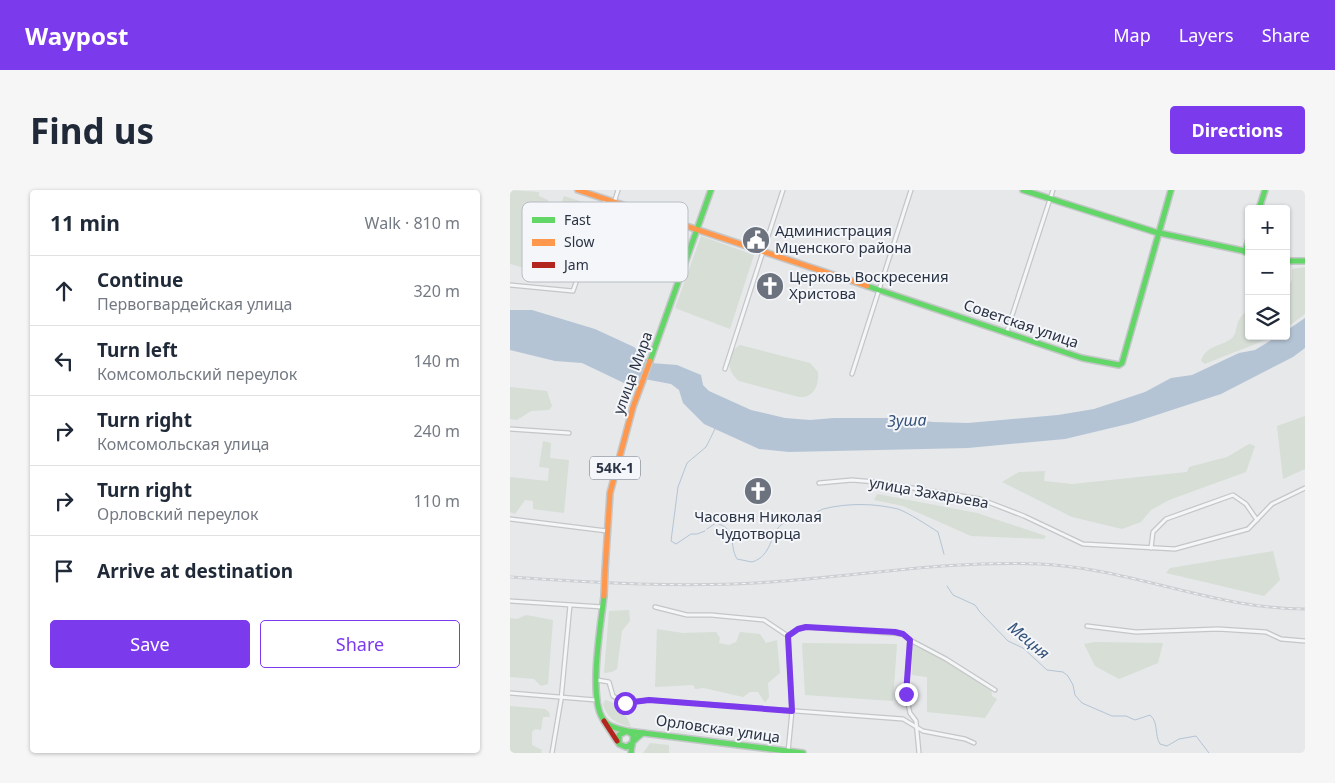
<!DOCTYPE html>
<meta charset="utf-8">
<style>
body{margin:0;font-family:"Noto Sans",sans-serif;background:#f6f6f7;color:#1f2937}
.controls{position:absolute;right:15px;top:15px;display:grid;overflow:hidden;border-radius:5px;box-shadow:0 1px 4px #0004}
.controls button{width:45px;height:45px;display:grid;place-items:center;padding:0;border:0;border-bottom:1px solid #e0e1e3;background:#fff;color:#1f2937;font:25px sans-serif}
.stop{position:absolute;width:15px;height:15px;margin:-11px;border:4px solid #7c3aed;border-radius:50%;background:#fff}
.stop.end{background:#7c3aed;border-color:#fff;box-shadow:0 1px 5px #0008}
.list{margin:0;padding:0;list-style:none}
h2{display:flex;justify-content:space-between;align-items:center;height:65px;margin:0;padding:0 20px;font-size:21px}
h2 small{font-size:16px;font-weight:400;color:#747a83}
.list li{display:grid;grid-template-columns:32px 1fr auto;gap:15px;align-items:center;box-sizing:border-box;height:70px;padding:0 20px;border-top:1px solid #e0e1e3}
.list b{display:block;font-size:19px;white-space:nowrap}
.list p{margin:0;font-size:16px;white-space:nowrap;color:#747a83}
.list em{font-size:16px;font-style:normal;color:#747a83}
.actions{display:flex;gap:10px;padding:15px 20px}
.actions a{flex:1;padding:11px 0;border:1px solid #7c3aed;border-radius:5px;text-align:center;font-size:18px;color:#7c3aed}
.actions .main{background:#7c3aed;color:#fff}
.icon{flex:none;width:28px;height:28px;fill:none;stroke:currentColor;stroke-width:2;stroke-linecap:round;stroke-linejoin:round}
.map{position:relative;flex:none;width:795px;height:563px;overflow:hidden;border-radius:5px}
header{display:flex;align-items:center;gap:30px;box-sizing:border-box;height:70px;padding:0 25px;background:#7c3aed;color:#fff}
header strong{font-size:24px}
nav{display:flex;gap:28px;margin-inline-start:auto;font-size:18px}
.intro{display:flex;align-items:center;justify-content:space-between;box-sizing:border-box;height:120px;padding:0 30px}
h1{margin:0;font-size:35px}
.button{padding:12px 22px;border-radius:5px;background:#7c3aed;color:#fff;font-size:18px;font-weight:700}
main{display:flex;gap:30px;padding:0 30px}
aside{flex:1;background:#fff;border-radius:5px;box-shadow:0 1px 4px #0004}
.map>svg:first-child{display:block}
</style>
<header>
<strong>Waypost</strong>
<nav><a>Map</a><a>Layers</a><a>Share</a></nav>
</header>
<div class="intro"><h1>Find us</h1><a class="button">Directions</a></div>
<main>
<aside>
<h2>11 min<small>Walk · 810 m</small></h2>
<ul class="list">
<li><svg class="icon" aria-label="ahead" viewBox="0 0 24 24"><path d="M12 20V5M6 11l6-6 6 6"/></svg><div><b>Continue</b><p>Первогвардейская улица</p></div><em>320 m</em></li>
<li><svg class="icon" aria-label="left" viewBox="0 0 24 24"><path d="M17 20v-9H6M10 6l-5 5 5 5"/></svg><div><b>Turn left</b><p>Комсомольский переулок</p></div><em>140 m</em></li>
<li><svg class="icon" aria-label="right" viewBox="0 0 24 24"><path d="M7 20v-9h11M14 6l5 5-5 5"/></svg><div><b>Turn right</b><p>Комсомольская улица</p></div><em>240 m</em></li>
<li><svg class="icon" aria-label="right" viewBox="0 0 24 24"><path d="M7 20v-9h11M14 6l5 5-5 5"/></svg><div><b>Turn right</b><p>Орловский переулок</p></div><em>110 m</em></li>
<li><svg class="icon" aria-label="arrive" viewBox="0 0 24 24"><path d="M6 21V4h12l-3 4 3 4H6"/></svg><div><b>Arrive at destination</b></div></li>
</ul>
<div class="actions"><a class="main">Save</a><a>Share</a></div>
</aside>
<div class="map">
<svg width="795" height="563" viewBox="0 0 795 563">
<rect width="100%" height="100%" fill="#e6e8ea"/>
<g fill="#d6ded6">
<path d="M0,0L29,2V6L38,10V13L50,17L54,6L73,12L69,25L76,28L79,20L88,23L80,47L74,45L66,64L71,68L63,87L33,79L35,67L21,62L15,78L0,74Z"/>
<path d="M191,46L244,65L220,139L165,118Z"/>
<path d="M795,77V124L776,138V103L782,89V79Z"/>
<path d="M739,120V146H763C741,157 718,164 695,174L691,171C696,155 710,157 721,149C730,142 722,130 739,120Z"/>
<path d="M230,155L300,173L308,182C309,195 304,208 289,207L229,191C216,181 216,163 230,155Z"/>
<path d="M0,197L37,201L42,216L39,220L21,221L7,230L0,229Z"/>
<path d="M795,226V279L773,289L767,236Z"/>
<path d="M33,251L41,253L40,268L59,270L54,323L23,319V311L15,310L5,324L0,322V287L38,291L39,278L29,277Z"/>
<path d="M739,254L745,256L736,282L659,310L641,320L631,332L612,339L562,327L492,292L509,282L535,281L534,291L562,294L677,282L679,277L717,267Z"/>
<path d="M367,304L467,323L536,346L534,349L461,346L393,316L364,310Z"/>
<path d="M763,361L770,390L754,406L656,383L660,378Z"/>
<path d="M119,420L120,431L112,441L107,479L102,482L94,483L99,421Z"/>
<path d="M16,425L43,430L38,494L31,496L24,489L0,487V428L7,429Z"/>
<path d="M147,439L173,443L206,442L210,448L209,453L219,455L226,452L230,442L250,444L256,453L267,450L270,483L258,493L259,507L255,513L248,502H240L233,507L194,498L185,499L183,495L145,497Z"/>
<path d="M402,449L436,467L481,496L482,506L487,509L475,528L417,522V487L402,485Z"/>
<path d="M585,452L653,453L648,473L609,489L585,476L574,454Z"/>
<path d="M292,453L387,454L383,511L295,505Z"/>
<path d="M95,510C108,512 117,525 121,537C106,533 97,529 93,514Z"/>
<path d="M0,516L35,519L39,522L40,527H33L31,540L25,539L22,542V555L32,560L31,563H0Z"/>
<path d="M140,553L159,555V563H133Z"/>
</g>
<path fill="#b4c4d5" d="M0,120H22L85,139L124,157L141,173L167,175L191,185L193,195L199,201L241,220L275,228L300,230L324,228H391L423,232L458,233L548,225L584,219L635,202L661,188L682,185L729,163L745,160L768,146H776V141L795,128V158L783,167L711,204L622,233L555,249L458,258L279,262L249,259L194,234L173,213L169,200L161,194L129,188L120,194L114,193L72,173L45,171L0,160Z"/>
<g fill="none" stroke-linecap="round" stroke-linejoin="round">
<g stroke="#b4c4d5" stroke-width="1">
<path d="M197,339L206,333C229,340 218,354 227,369L242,372C262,366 260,344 271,335C283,325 290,332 300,327C305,325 307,321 313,319C337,313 363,313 388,319C397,322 419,336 428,342L434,364"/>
<path d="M195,341L187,344H181L166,354L161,351L168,297L177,273L196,257L206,237"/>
<path d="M437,396L443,405L465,415L470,422L498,451L513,458L537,480L553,482L558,486L563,495L565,505L572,513L602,526H616L625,530L640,525C649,533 644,544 650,554L657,556L669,549L686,546L699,563"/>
</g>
<defs>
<g id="street">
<path d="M104,13L108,0"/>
<path d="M0,95L63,101L95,10"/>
<path d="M497,141L543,0"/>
<path d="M215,179L273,0"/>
<path d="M342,184L401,0"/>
<path d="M0,239L59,243"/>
<path d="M309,293L342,290L366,292L470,309L514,326L573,354L665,359L738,339L762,314L795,298"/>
<path d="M0,329L97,341"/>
<path d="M641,358L643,342L656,329L723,305L736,314L747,330"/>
<path d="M0,411L93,417"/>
<path d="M145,417L177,425H201L254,430L278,446"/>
<path d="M577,436L626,442L708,439L756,442L771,449L795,451"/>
<path d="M278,446L288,439L296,437L393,444L400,450L436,469L485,500"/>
<path d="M278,446L282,521L278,562"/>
<path d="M400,450L396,505L400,523L406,531L409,563"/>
<path d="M87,490L99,492L103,506L115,513L139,510L393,529L413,541L455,549L464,553"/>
<path d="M0,503L86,510"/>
<path d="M42,563L51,510L60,415"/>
</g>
<g id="fast">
<path d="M513,0L645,42L739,62"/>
<path d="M749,19L755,0"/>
<path d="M735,62L739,49"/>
<path d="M776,71H795"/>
<path d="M357,96L572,168L609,175L612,173L661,0"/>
<path d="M140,171L201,0"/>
<path d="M94,406C91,434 78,507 93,529C98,537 109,539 117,541L293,563"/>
<path d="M121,563C121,557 124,551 123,545L117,541L109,545V554L116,557C123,554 126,547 133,543"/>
</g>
<g id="slow">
<path d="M68,0L357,96"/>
<path d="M95,381L100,303L123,217L140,171"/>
</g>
<path id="jam" d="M94,531L107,551"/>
</defs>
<use href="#street" stroke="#c4c6c8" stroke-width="5.5"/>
<use href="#fast" stroke="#c4c6c8" stroke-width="8"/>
<use href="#slow" stroke="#c4c6c8" stroke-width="8"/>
<use href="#jam" stroke="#c4c6c8" stroke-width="8"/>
<use href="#street" stroke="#f5f6f7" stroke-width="3"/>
<use href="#fast" stroke="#63d668" stroke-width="5"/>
<use href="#slow" stroke="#ff974d" stroke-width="5"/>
<use href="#jam" stroke="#b3261e" stroke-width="5"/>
<defs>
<path id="rail" d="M0,387C87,393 174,398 261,392C350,386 441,370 530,374C620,378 704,419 795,419"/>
</defs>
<use href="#rail" stroke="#cecfd2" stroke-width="3"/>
<use href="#rail" stroke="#f4f6f9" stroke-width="1" stroke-dasharray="4" stroke-linecap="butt"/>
<defs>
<path id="slow-bridge" d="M94,406L95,381"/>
</defs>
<use href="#slow-bridge" stroke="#c2c5c8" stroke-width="8" stroke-linecap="butt"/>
<use href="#slow-bridge" stroke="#ff974d" stroke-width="5"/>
</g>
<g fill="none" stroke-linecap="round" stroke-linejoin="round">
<path stroke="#7c3aed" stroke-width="6" d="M115,513L139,510L282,521L278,446L288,439L296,437L385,442L393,444L400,450L396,504"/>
</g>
<defs>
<symbol id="civic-disc" viewBox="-11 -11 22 22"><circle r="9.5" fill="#6c737f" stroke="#f4f6f9"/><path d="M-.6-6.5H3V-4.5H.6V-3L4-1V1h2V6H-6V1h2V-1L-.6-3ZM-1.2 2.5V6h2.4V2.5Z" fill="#fff"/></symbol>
<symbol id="church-disc" viewBox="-11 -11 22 22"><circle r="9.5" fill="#6c737f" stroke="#f4f6f9"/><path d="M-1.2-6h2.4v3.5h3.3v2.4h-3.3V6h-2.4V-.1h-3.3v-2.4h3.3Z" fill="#fff"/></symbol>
</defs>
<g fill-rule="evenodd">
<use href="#civic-disc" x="230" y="34" width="32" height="32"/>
<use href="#church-disc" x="244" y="80" width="32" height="32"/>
<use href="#church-disc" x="232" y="285" width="32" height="32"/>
</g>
<g text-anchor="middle" stroke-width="4" stroke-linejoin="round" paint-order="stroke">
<rect fill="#f4f6f9" stroke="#676e7b" stroke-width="1" x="80" y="266.5" width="50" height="23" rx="4"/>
<g font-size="14" font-weight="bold" fill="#2b3445">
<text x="105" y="283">54К-1</text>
</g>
<g font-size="15" fill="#2b3445" stroke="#f4f6f9" text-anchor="start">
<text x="265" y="46">Администрация<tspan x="265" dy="17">Мценского района</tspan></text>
<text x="279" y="92">Церковь Воскресения<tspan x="279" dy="17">Христова</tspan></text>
<text x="248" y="332" text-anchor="middle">Часовня Николая<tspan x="248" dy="17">Чудотворца</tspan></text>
</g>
<g font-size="15" fill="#2b3445" stroke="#f4f6f9">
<text transform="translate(511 134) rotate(19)" y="5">Советская улица</text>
<text transform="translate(123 183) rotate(-70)" y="5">улица Мира</text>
<text transform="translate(419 303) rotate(10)" y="5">улица Захарьева</text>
<text transform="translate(208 539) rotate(8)" y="5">Орловская улица</text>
</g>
<g font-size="16" font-style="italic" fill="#34527a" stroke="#f4f6f9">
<text transform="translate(397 230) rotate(-2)" y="6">Зуша</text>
<text transform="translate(519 450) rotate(40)" y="6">Мецня</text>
</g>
</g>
<rect x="12" y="12" width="166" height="80" rx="8" fill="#f4f6f9" stroke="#b8bcc3" stroke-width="1"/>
<rect x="22" y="27" width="23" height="6" fill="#63d668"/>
<rect x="22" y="49" width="23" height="7" fill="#ff974d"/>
<rect x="22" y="72" width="23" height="6" fill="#b3261e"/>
<g font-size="14" fill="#2b3445">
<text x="54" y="35">Fast</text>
<text x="54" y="57">Slow</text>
<text x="54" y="80">Jam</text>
</g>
</svg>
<div class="controls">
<button>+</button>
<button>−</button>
<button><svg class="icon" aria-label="layers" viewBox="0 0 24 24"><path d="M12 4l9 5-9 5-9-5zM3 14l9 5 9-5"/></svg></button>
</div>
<div class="stop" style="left:115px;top:513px"></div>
<div class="stop end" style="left:396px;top:504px"></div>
</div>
</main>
